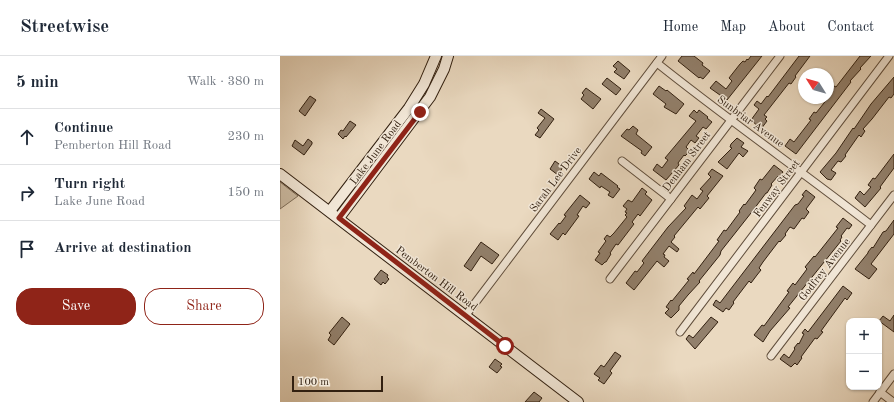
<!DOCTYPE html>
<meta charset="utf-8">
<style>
body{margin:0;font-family:"Old Standard TT",serif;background:#f2f2f3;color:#1f2937}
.controls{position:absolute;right:12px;bottom:12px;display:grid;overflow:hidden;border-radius:8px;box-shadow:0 1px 3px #0004}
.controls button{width:36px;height:36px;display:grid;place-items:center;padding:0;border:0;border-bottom:1px solid #e0e1e3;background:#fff;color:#1f2937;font:20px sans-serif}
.compass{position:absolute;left:518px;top:12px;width:36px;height:36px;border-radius:50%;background:#fff;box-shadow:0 1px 3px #0004;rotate:307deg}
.scale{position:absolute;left:12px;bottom:10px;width:91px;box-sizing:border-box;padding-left:4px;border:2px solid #322010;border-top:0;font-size:11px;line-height:14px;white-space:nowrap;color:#322010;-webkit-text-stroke:3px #f1e6d6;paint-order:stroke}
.stop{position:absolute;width:12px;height:12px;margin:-9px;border:3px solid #8f2418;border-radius:50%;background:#fff}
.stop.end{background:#8f2418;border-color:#fff;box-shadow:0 1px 4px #0008}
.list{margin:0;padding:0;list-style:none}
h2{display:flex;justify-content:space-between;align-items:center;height:52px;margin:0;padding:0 16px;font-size:17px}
h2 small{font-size:13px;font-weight:400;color:#747a83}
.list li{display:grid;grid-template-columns:26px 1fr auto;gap:12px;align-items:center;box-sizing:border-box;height:56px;padding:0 16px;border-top:1px solid #e0e1e3}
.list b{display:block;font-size:15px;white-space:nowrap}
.list p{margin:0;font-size:13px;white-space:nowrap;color:#747a83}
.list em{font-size:13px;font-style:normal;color:#747a83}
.actions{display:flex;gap:8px;padding:12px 16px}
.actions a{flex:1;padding:9px 0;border:1px solid #8f2418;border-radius:16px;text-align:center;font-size:14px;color:#8f2418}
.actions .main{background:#8f2418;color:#fff}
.icon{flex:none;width:22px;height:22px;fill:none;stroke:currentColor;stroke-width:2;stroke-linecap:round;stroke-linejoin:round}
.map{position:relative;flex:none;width:614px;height:346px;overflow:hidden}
header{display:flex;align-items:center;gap:24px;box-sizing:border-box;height:56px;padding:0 20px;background:#fff;border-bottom:1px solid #e0e1e3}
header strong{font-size:19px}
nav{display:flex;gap:22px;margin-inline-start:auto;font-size:14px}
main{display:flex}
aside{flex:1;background:#fff}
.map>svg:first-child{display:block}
</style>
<header>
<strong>Streetwise</strong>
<nav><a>Home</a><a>Map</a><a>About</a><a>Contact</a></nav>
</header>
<main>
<aside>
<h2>5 min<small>Walk · 380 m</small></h2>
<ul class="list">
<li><svg class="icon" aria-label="ahead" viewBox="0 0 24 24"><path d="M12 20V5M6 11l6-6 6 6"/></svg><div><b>Continue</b><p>Pemberton Hill Road</p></div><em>230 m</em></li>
<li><svg class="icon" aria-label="right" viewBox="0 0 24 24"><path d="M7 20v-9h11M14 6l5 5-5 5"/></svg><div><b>Turn right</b><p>Lake June Road</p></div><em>150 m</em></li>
<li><svg class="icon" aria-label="arrive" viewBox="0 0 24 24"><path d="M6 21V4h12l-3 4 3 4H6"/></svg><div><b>Arrive at destination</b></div></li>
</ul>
<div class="actions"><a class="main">Save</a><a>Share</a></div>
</aside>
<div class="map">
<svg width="614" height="346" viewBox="0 0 614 346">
<rect width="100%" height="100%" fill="#ead9c0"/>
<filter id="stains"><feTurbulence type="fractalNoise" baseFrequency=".005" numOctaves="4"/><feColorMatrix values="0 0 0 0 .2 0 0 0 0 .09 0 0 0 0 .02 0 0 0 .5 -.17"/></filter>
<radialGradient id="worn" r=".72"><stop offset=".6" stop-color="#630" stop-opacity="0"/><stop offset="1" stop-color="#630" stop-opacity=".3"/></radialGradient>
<path fill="#cbbaa2" stroke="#7e6d59" d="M0,126L18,140L0,153Z"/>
<g fill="#92806c" stroke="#322010">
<path d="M402,0H414L423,7L422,9L430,15L423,23L420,21L419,22L398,5Z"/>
<path d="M471,0H482L447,44L430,32L436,25L446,33L452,25L449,22L460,8L463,5L465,6L467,3L468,4Z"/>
<path d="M519,0H530L515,20L516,21L511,28L509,27L484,59L487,61L485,63L487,65L481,73L471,64L479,53L474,49L477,45L481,48L487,40L488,41Z"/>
<path d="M580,0H591L580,12L581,13L570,25L571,26L516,98L505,90L510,83L514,86L531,64L529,63L534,56L536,57L548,42L550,38L549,37L554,30L556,31Z"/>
<path d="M338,5L350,15L344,23L334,16L337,13L333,10Z"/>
<path d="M614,21V38L611,42L609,41L592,63L583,73L585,75L581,81L579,79L565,99L566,100L561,106L558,105L551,114L556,117L551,124L547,123L540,116L556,97L573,72L574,73L591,48Z"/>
<path d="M327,22L341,33L336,39L322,28Z"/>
<path d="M379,30L386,35L387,34L404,48L396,58L384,51L386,48L373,38Z"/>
<path d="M306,32L321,43L313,53L301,43L304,39L302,37Z"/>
<path d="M30,40L36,44L25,60L19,55Z"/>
<path d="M261,53L274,63L260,82L255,79L259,74L257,72L265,62L258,57Z"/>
<path d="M414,54L417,57L419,54L428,61L427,62L432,66L426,73L423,71L416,80L419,82L415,87L411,84L406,91L410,95L405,100L404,99L398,107L399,109L386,124L373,114L377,108L382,112L388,104L385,102L416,65L409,60Z"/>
<path d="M70,65L76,69L66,81L65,80L63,83L58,78L61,74L63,75Z"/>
<path d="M353,70L358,74L356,78L372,91L365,100L361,97L362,95L341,80L347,73L349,74Z"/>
<path d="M457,82L464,87L461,91L468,95L463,101L459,97L447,113L438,106L452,92L450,91L451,88Z"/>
<path d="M28,83L32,86V88L24,99L12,90L15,84L23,90Z"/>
<path d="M614,98V112L600,131L601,132L585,151L575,142L580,135L584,139L591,131L588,129L593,122L595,123Z"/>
<path d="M275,105L283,111L278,119L270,113Z"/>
<path d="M494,109L503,116L499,121L498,120L491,128L492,129L487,137H486L471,157L441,195L440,199L419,225L420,226L408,239L399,250V254L391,262L385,257L389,253L386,251L391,244L392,245L409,224L407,223L413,216L414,218L439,185L437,184L444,174L446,175L457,160L460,156L459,155L464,148L465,149L476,134L474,132L480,123L482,124Z"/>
<path d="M432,113L443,120L427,140L429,142L420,153L418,151L394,180L395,181L391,186L399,193L397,196L389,190L383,198L385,199L384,201L389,205L384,211L377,205L354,234L346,227L355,215L357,216L364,207L362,205L388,171L406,152L404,150L412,139L417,143L423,135L420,133L431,121L428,118Z"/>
<path d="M314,116L319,120L321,117L338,130L337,131L340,133L333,142L328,139L330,136L321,130L320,132L309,123Z"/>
<path d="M362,132L367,136L365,138L372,144L360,160L358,158L352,166L354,168L338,189L336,188L330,197L331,198L326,206H325L322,209L315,204L320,197L318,196L326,185L324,183L327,179L330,181L334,177L347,161L345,159L347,157L345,156L347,153L343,150L348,144L352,146Z"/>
<path d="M526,134L535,141L526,153L529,156L524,163L522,162L514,173L510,171L505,178L506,179L500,186L499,185L483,206L479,212L481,214L477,219L471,227L469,225L453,246L454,247L449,254L446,252L443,256L433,249L436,244L440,247L515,149L518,148L524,140L522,139Z"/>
<path d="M300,139L310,147L306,152L303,150L297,159L299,160L285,179L283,177L278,184L270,178L279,167L280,168L286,160L284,159Z"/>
<path d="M563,162L572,169L569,173L567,172L561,180L562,181L560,184L561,185L508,251L510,252L490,275L483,286L474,279L482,269L484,270L509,236L507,235L513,227L515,229L527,213L525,211L534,200L535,201L558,172L556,171Z"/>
<path d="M614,164V178L591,208L597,213L589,223L575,213L588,197V196L592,191L593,192L603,176L606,175Z"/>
<path d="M201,186L219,199L212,208L201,200L191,215L184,210Z"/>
<path d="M101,214L108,219L107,221L109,223L105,228L103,226L101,229L94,223Z"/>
<path d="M563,230L572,237L567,244L565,242L541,275L543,276L537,283L535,282L521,301L522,302L517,309L515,307L511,311L500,303L504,298L509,302L515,293L514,292L518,287L519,288L524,278L522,277L525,273L528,276Z"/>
<path d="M614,259V276L599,265L603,260L610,265Z"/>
<path d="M62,261L70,268L54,289L48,284L51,279L49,277Z"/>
<path d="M431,261L438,266L415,293L406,283L409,279L413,282Z"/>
<path d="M335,296L341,300L330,315L332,317L324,328L318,324L320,322L314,318L321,309L324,311Z"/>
<path d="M215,303L222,308L220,310L222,311L217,317L209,311Z"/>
<path d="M254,336L262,342L259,346H245Z"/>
</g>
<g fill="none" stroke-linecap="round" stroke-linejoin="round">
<defs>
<g id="street">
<path d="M377,7C447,63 520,114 591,169"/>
<path d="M342,105L391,143"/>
<path d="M330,223L500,0"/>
<path d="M186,259L382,0"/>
<path d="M400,276L609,0"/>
<path d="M491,300L614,139"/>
<path d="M600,336L613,346"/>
<path d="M593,346L614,318"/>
</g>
<g id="secondary">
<path d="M0,118L298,346"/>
<path d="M50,155L129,52L144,28L156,0"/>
<path d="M59,162L150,41L164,13L168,0"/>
</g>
</defs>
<use href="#street" stroke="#604e3c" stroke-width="9"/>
<use href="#secondary" stroke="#322010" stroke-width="12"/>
<use href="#street" stroke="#f1e6d6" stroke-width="7"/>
<use href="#secondary" stroke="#f1e6d6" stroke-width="10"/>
</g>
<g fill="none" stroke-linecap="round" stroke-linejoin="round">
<path stroke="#8f2418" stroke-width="5" d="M140,56L59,162L225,290"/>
</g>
<g text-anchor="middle" stroke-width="3" stroke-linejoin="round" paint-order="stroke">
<g font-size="11" fill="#322010" stroke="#f1e6d6">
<text transform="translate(471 65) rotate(36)" y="4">Sunbriar Avenue</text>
<text transform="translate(95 96) rotate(-53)" y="4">Lake June Road</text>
<text transform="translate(406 105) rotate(-53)" y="4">Denham Street</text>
<text transform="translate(275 123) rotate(-53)" y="4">Sarah Lee Drive</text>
<text transform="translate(496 132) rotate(-53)" y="4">Fenway Street</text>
<text transform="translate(544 213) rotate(-52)" y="4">Godfrey Avenue</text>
<text transform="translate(157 222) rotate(37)" y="4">Pemberton Hill Road</text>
</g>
</g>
<rect width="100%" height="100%" filter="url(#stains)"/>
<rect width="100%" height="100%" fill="url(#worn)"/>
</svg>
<div class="controls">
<button>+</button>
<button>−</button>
</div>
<svg class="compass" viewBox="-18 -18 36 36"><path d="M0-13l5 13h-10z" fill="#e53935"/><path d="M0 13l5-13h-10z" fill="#747a83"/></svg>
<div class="scale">100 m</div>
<div class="stop" style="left:225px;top:290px"></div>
<div class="stop end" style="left:140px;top:56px"></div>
</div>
</main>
